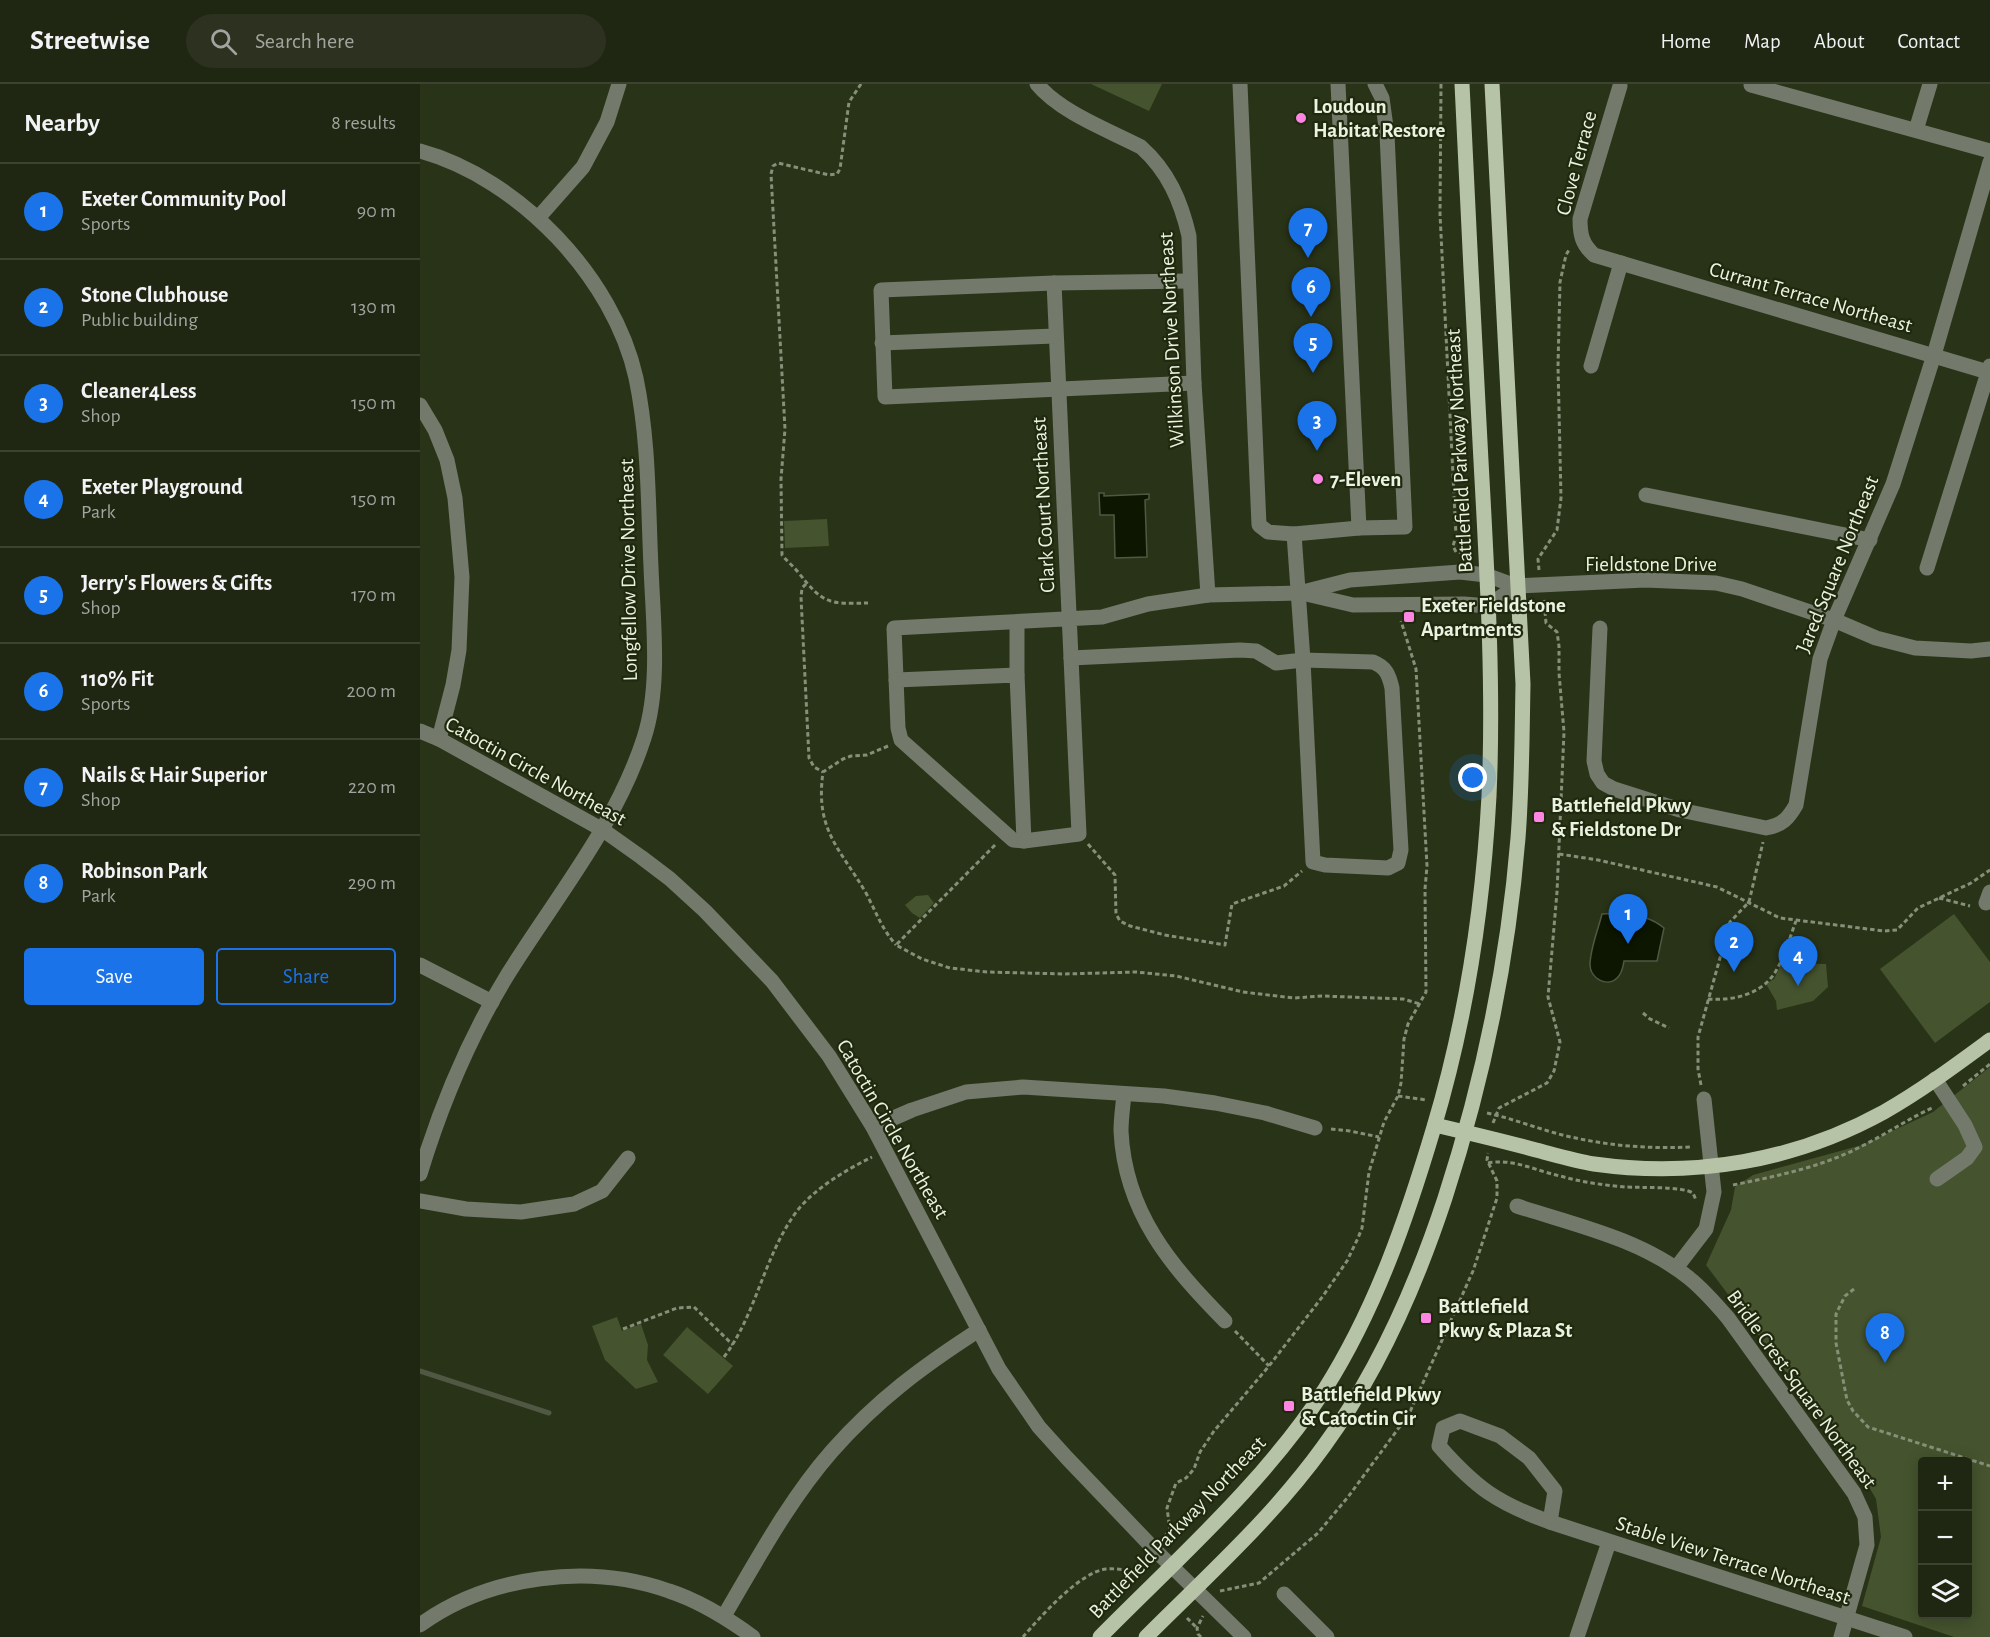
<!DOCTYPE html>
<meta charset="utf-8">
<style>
body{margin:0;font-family:"Alegreya Sans",sans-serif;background:#2c321f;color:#f1f3f6}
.controls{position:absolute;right:18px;bottom:18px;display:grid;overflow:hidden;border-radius:6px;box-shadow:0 3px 15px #0003}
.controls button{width:54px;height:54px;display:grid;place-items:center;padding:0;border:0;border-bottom:2px solid #3c4331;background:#1f2611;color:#f1f3f6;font:30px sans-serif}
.you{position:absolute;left:1053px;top:694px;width:21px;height:21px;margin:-15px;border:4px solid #fff;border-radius:50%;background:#1a73e8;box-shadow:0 0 0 9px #1a73e833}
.badge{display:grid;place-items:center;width:39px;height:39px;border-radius:50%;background:#1a73e8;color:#fff;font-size:20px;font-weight:700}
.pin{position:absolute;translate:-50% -50px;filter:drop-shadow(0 2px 3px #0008)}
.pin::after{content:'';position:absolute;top:32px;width:21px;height:18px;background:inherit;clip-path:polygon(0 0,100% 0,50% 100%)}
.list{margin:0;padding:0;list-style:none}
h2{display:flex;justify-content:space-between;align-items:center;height:78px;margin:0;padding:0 24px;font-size:26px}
h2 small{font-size:20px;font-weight:400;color:#a1a59f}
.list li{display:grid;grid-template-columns:39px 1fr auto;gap:18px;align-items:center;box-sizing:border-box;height:96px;padding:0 24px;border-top:2px solid #3c4331}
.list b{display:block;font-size:22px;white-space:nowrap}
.list p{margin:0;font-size:20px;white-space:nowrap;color:#a1a59f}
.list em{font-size:20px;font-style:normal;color:#a1a59f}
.actions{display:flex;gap:12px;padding:18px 24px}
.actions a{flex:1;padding:14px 0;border:2px solid #1a73e8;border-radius:6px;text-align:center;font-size:21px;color:#1a73e8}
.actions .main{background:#1a73e8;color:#fff}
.icon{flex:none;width:33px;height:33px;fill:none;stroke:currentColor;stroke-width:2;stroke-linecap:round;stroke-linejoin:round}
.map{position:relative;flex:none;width:1570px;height:1553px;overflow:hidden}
header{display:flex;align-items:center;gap:36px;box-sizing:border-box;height:84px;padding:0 30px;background:#1f2611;border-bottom:2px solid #3c4331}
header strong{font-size:28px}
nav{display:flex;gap:33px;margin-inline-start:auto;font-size:21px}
.search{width:420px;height:54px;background:#2c321f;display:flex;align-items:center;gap:15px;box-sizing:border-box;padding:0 21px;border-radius:33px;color:#a1a59f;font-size:22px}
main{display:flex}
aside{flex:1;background:#1f2611}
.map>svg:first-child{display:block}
</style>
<header>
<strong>Streetwise</strong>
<div class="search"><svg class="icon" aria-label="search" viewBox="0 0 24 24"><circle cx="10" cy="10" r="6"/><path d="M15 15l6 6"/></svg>Search here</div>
<nav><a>Home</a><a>Map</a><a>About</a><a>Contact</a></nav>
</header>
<main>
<aside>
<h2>Nearby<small>8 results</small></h2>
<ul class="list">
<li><span class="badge">1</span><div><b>Exeter Community Pool</b><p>Sports</p></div><em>90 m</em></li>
<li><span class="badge">2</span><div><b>Stone Clubhouse</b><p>Public building</p></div><em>130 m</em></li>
<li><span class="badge">3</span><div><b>Cleaner4Less</b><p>Shop</p></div><em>150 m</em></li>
<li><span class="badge">4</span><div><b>Exeter Playground</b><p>Park</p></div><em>150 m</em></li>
<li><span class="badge">5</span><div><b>Jerry's Flowers &amp; Gifts</b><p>Shop</p></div><em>170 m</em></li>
<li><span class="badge">6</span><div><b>110% Fit</b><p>Sports</p></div><em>200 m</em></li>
<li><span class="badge">7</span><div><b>Nails &amp; Hair Superior</b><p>Shop</p></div><em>220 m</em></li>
<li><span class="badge">8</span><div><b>Robinson Park</b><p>Park</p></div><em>290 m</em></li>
</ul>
<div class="actions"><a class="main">Save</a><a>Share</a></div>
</aside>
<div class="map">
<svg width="1570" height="1553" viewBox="0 0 1570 1553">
<rect width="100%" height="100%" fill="#293317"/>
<g fill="#45532e" fill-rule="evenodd">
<path d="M671,0H742L729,27Z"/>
<path d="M407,435L409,462L365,464L364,437Z"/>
<path d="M508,811L514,819L500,834L492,829L485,821L496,812Z"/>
<path d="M1534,830L1570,878V918L1515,959L1460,885Z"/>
<path d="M1362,879L1406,880L1408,903L1393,917L1357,926L1356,917L1346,900L1354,895Z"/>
<path d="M1570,983V1553H1534L1442,1522L1461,1453L1456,1415L1438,1384L1286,1181L1311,1126L1315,1103L1333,1091L1442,1061L1513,1028ZM1502,1378H1548V1530H1502Z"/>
<path d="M197,1233L202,1247L221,1240L228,1261L227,1276L238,1298L216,1305L185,1276L172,1242Z"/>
<path d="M267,1243L313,1282L288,1310L243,1271Z"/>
</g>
<g fill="#0d1600" stroke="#505844" stroke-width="1.5">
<path d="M679,409H684V412L729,410V415L725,416L727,473L695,474L694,431H680Z"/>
<path d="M1203,829C1218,831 1232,834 1244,844L1237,877H1204C1203,883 1202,890 1197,894C1187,904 1170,894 1170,881C1170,865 1178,846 1182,830Z"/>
</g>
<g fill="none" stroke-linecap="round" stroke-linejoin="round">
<path stroke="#505844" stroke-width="5" d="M0,1287L129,1329"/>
<g stroke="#868f78" stroke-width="3" stroke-dasharray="4.5 3" stroke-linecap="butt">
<path d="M441,0L429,18L420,85L417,90L409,91L358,79L353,82L351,90L365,345L361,395L362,471C367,477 373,482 378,488C403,520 408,520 448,519"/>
<path d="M1021,0L1020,130L1036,452L1033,462L1036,468L1050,469"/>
<path d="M1119,486L1118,475L1137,446L1141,414L1138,282L1140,198L1146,171L1150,164"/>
<path d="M386,500L382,504L381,513L389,674L394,683L403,688"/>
<path d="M468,662L447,671L431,672L423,675L403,688C395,746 419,763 446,809C456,828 462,845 476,861"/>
<path d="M668,760L695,791L696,830L700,837L710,842L745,851L805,861L812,820L864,802L882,787"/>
<path d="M575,761L476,861L502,875L530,884L567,888L645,890L716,888L756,892L823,908L874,914L902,912L983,915L1000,920"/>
<path d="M1139,770L1178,776L1297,803L1360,834L1464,847L1477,846L1498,824L1551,799L1570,786"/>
<path d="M1519,814L1550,822"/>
<path d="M1288,915C1314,917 1344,910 1357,885C1365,871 1370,853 1376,837"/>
<path d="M1223,929L1230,935L1249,944"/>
<path d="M1281,1001L1278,985V953L1310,838L1329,818L1343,758"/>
<path d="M1543,1002L1570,980"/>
<path d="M978,1012L1007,1016"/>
<path d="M1067,1029C1095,1035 1123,1047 1151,1053C1190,1062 1231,1065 1271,1063"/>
<path d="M1073,1039L1079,1024L1127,999L1134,987L1140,958L1128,913L1137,808L1144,648L1139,589V562L1137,548L1126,539L1124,516"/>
<path d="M911,1045L930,1047L959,1053"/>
<path d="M1068,1079C1092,1074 1117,1087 1140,1092C1161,1098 1183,1101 1205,1103C1222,1104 1261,1102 1273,1109L1276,1116"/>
<path d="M1313,1101C1357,1092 1402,1083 1442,1062C1466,1050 1488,1035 1512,1024"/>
<path d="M1434,1205L1425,1212L1416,1230V1259L1427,1316L1433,1327L1448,1343L1570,1382"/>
<path d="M203,1245L257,1224L274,1223L313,1261"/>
<path d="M815,1247L849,1282"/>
<path d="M304,1273C337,1229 344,1171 377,1127C395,1104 426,1086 452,1073"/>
<path d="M744,1453L750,1446L747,1424L756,1399L766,1394L774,1385L780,1368L794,1347L849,1282L903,1212L927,1177L938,1154L942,1144L949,1088L964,1038L978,1012L981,999L984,955L988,940L1006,908L1005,805L1007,782L996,585L981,537"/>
<path d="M722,1489L720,1487L726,1478"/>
<path d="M800,1507L839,1499L898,1449L928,1413L989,1330L1053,1187L1077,1114V1097L1067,1076L1068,1069"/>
<path d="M767,1534L777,1544"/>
<path d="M603,1553C620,1533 660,1488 686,1485C697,1484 709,1487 720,1487"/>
<path d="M781,1553L778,1550L777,1544L783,1532"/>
</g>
<g stroke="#73796b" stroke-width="15">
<path d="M617,0C640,28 688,46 721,63C748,87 761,117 769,152L774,299L788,511"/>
<path d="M820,0L839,441L848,448L874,450L939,444L985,443L967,50L962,14L955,0"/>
<path d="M918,0L939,444"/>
<path d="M1331,1L1570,67"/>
<path d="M1200,2L1160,135C1160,151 1162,160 1174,171L1568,288"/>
<path d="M1496,46L1510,0"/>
<path d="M0,67C99,94 194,194 216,294C229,356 228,420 231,483C233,537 241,602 224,654C196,741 136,813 88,890C50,952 21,1021 0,1090"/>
<path d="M118,134L163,83L187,38L199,0"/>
<path d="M769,197L634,199L461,206L465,313L774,299"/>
<path d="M634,199L659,750L604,757L593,756L481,656L478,644L474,544L682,533L728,520L788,511L879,509L930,496L1040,488L1066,491L1096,502L1225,496L1296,499L1322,505L1414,536L1456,554L1495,564L1551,567L1570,565"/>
<path d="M462,259L635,252"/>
<path d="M1171,282L1201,179"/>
<path d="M0,321L15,346L27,376L35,414L42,493L39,566L33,601L19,655"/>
<path d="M1226,411L1450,456"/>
<path d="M1507,484L1570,282"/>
<path d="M882,509L933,521L1044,520L1068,522L1096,502"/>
<path d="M597,538V591"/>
<path d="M1180,544L1174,677L1177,690L1183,699L1194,705L1260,726L1346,744C1362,741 1368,735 1376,721L1400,575L1414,536L1473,400L1514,271L1570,78"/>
<path d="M651,574L820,566L836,567L856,579L883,576L874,450"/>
<path d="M883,576L953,578C966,583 969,591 972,604L981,766L978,779L968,784L905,781L893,778Z"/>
<path d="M476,596L597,591L604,757"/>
<path d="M0,647L19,655L183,746L221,773L250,795L285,827L352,897L409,972L453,1043L579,1285L619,1343L647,1374L734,1465L824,1553"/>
<path d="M1566,819L1570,808"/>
<path d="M0,881L72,918"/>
<path d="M1515,995L1545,1041L1555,1063L1547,1074L1517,1095"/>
<path d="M704,1010C703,1022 701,1034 701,1047C705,1129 751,1182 805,1237"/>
<path d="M453,1043L492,1026L546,1008L603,1003L744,1012L795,1019L845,1029L895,1044"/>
<path d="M0,1117L46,1125L101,1128L154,1120L182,1107L208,1074"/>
<path d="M1097,1122C1155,1141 1221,1155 1269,1194C1284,1206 1296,1220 1308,1234L1434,1409L1445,1433L1447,1461L1421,1553"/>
<path d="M1256,1184L1286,1145L1294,1108L1284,1015"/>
<path d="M1040,1337L1080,1352L1109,1374L1135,1407L1130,1438C1077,1419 1056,1404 1019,1362L1023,1344Z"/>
<path d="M1130,1438L1485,1553"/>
<path d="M864,1510L907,1553"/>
<path d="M304,1532C337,1476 369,1416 412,1367C457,1316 503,1282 559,1246"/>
<path d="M0,1541C69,1491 169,1479 249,1507C280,1517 307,1534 333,1553"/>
<path d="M1157,1553L1189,1458"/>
</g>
<g stroke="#b7c3a6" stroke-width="15">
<path d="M1015,1041C1049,1049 1083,1057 1116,1066C1135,1071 1155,1077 1174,1080C1275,1094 1375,1077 1464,1028C1501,1007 1536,981 1570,956"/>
<path d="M680,1553C758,1474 844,1399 905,1305C956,1224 987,1134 1014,1043C1046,936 1063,824 1069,712C1074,601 1067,488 1061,377C1054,251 1048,126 1042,0"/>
<path d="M726,1553C787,1492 853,1433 904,1362C959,1287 996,1202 1025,1114C1063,997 1088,877 1098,754C1102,703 1102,651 1103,600L1072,0"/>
</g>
</g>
<g fill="#fd86e2" stroke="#1f290d" stroke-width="2">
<circle cx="881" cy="34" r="6"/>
<circle cx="898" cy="395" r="6"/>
<rect x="983" y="527" width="12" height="12" rx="3"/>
<rect x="1113" y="727" width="12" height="12" rx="3"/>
<rect x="1000" y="1228" width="12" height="12" rx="3"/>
<rect x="863" y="1316" width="12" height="12" rx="3"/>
</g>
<g text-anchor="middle" stroke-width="4.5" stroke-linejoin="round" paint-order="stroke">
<g font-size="21" font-weight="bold" fill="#ebf2e1" stroke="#1f290d" text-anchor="start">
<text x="893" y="29">Loudoun<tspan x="893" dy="24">Habitat Restore</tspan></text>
<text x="910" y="402">7-Eleven</text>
<text x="1001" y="528">Exeter Fieldstone<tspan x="1001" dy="24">Apartments</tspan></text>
<text x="1131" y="728">Battlefield Pkwy<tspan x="1131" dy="24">&amp; Fieldstone Dr</tspan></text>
<text x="1018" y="1229">Battlefield<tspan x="1018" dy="24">Pkwy &amp; Plaza St</tspan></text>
<text x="881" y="1317">Battlefield Pkwy<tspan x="881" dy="24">&amp; Catoctin Cir</tspan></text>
</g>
<g font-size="21" fill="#ebf2e1" stroke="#1f290d">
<text transform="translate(1156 79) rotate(-75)" y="7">Clove Terrace</text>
<text transform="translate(1391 213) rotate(16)" y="7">Currant Terrace Northeast</text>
<text transform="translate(751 256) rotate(-93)" y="7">Wilkinson Drive Northeast</text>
<text transform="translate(1039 367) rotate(-93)" y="7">Battlefield Parkway Northeast</text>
<text transform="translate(623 421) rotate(-93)" y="7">Clark Court Northeast</text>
<text x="1231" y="487">Fieldstone Drive</text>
<text transform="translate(1417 480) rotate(-68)" y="7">Jared Square Northeast</text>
<text transform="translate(208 486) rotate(-91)" y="7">Longfellow Drive Northeast</text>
<text transform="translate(116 687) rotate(29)" y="7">Catoctin Circle Northeast</text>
<text transform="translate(473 1045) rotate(60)" y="7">Catoctin Circle Northeast</text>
<text transform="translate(1382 1305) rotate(54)" y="7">Bridle Crest Square Northeast</text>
<text transform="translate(757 1443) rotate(-46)" y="7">Battlefield Parkway Northeast</text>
<text transform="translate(1313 1476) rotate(18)" y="7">Stable View Terrace Northeast</text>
</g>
</g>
</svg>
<div class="controls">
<button>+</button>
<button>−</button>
<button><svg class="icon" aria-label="layers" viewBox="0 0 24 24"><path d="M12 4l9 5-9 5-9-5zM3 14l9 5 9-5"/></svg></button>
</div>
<div class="you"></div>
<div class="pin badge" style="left:1208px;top:860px">1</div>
<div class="pin badge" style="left:1314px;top:888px">2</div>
<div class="pin badge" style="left:897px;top:367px">3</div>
<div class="pin badge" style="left:1378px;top:902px">4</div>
<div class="pin badge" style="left:893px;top:289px">5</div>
<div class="pin badge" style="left:891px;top:233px">6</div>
<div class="pin badge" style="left:888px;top:174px">7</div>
<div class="pin badge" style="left:1465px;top:1279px">8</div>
</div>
</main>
